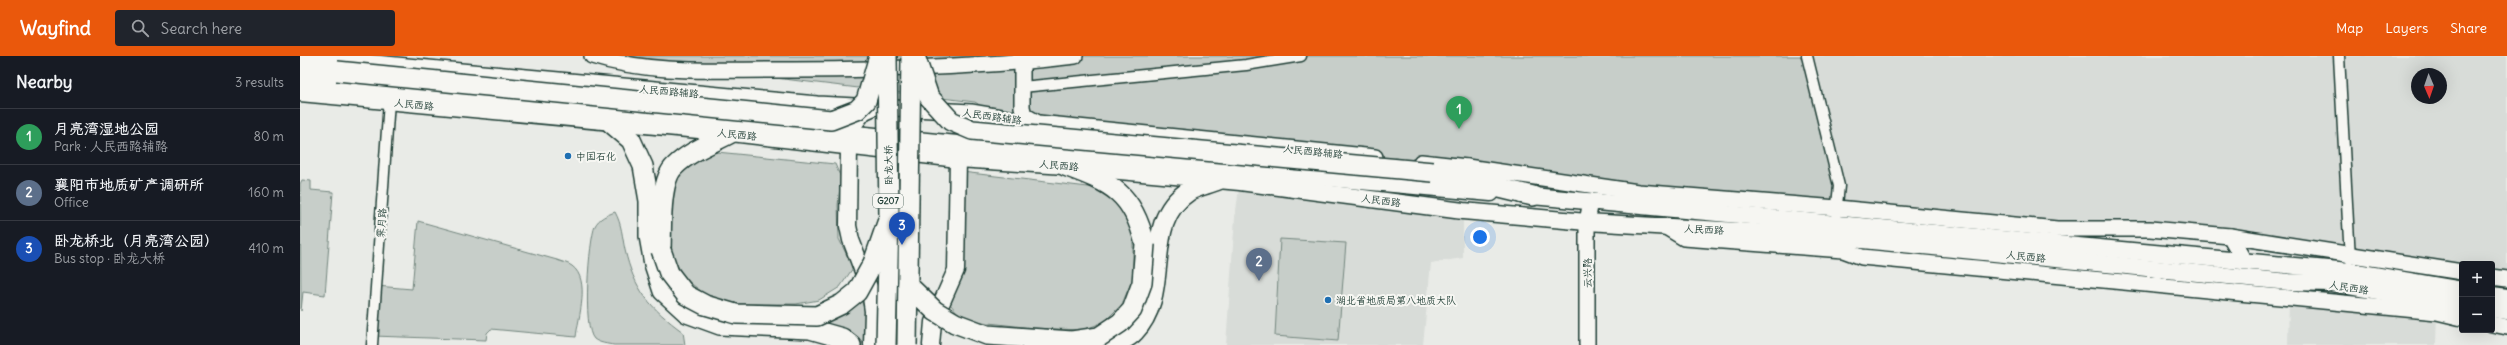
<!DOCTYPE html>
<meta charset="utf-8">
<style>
body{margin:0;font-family:Delius,"LXGW WenKai TC",sans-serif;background:#20242c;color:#f1f3f6}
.controls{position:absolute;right:12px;bottom:12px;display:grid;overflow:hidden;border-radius:4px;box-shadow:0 4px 16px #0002}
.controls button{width:36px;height:36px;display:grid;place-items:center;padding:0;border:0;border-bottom:1px solid #363941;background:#171b24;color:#f1f3f6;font:20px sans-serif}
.compass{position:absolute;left:2111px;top:12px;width:36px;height:36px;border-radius:50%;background:#171b24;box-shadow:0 4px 16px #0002;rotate:178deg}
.you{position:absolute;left:1180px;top:181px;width:14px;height:14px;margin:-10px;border:3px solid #fff;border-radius:50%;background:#1a73e8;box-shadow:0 0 0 6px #1a73e833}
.badge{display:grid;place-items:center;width:26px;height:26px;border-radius:50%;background:#ea580c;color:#fff;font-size:13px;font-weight:700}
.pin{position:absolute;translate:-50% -33px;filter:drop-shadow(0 1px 2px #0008)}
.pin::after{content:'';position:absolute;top:21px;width:14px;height:12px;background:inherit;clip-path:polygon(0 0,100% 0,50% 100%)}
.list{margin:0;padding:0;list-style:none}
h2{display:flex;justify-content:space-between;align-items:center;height:52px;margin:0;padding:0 16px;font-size:17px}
h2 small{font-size:13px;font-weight:400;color:#9ea1a6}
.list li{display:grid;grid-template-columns:26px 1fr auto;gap:12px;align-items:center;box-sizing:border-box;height:56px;padding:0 16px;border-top:1px solid #363941}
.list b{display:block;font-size:15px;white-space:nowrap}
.list p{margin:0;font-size:13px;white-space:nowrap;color:#9ea1a6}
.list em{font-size:13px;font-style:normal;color:#9ea1a6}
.icon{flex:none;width:22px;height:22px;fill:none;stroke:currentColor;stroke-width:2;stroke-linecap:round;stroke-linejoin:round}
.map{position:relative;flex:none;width:2207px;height:289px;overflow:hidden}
header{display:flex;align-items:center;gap:24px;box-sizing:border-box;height:56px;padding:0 20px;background:#ea580c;color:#fff}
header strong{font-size:19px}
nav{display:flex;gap:22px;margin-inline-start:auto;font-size:14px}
.search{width:280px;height:36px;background:#20242c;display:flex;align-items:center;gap:10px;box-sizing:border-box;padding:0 14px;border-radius:4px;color:#9ea1a6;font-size:15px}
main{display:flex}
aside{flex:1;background:#171b24}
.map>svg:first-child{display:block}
</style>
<header>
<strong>Wayfind</strong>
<div class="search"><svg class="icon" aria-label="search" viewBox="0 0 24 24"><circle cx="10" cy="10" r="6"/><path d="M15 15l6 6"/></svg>Search here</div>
<nav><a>Map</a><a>Layers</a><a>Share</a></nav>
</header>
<main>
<aside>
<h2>Nearby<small>3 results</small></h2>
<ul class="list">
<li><span class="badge" style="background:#2e9e5b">1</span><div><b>月亮湾湿地公园</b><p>Park · 人民西路辅路</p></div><em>80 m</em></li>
<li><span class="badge" style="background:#5c6f8a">2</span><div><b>襄阳市地质矿产调研所</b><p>Office</p></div><em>160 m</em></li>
<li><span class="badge" style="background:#1a4fb4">3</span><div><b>卧龙桥北（月亮湾公园）</b><p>Bus stop · 卧龙大桥</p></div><em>410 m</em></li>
</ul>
</aside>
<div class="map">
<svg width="2207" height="289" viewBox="0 0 2207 289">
<rect width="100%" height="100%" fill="#e9ebe7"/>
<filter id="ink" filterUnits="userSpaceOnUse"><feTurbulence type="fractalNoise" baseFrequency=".025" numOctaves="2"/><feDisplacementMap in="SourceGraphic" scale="8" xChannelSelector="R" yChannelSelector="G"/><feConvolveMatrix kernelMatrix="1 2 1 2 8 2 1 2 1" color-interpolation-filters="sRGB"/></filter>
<g filter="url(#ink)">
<g fill="#d8dcd8" fill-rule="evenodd">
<path d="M1507,0H2207V223L2192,221V208H2162V216L2049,197L1537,152ZM2117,18H2141V42H2117Z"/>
<path d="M940,126L1163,155V202L1131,207L1123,289H926L935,161Z"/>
<path d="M1989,242L2137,256L2136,289H1988Z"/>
</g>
<g fill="#c7cec9" stroke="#73867e">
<path d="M292,0H1507L1539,130L1537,152L738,67L696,60L675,46Z"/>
<path d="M407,95L535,108L541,122L538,149L539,183L553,212L540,231L519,244L496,248H429L406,239L384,222L369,193L374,133L379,114Z"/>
<path d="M662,116L805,133L828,157L833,183V222L822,248L804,266L783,274L732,272L664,264L650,248L661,215Z"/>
<path d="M2,124L11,125V134L33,136L25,239L3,236L1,255L0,128Z"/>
<path d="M315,156C322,169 322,180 325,194C334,233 350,252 383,276L385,289H314C308,288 299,287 294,283C282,271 289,185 295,170C299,162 307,159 315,156Z"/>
<path d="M118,165L257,204C262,206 268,207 272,210C291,224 278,262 276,281L191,273L187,277L186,284L73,280L76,230L112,233Z"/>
<path d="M980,183L1046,187L1038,285L975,280Z"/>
<path d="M561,244L567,259L565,289L555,281L510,267Z"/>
</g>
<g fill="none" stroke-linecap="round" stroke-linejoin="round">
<defs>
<g id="street">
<path d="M1507,0L1539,130L1536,158"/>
<path d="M2039,0L2050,203"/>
<path d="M722,31L946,9L1001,0"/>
<path d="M72,289L89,45"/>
</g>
<g id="secondary">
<path d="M0,0L517,48L671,56L738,67"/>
<path d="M292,0C350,18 412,14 472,14C573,14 675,12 775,0"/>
<path d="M722,6V51L724,59L738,67L1075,101"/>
<path d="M548,77L564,56L573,52"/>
<path d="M1121,106L1167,111L1176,115"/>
<path d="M1167,111L1338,136L1537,152L1757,173H1850L1930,180L2162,216"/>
<path d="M1366,171L1384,182L1543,194L1562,201L2137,256L2162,262"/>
<path d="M1930,180L1944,205"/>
<path d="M2192,221L2207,223"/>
<path d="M2192,268L2207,271"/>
<path d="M1287,289V166L1291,145"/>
</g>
<g id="primary">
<path d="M0,23L657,88L1191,137"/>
<path d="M0,37L431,77L658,103L765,110L940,126L1163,155L1287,166L1521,180L1989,226L2031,227L2162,249"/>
<path d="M549,91L548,170L551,184L570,234L573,255L572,289"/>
<path d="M1221,139L2050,215L2162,234"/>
<path d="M2192,239L2207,241"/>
<path d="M2192,253L2207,255"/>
<path d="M631,289L633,266L656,214L658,103"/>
</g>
<g id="highway">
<path d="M0,16L37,15"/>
<path d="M311,67L331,84L343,110L349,145V180L354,208L363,235L387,257L420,269L510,273L542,282L551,289"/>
<path d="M765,110C812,127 833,137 845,188"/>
<path d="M1133,116L1233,140"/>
<path d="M361,194C362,173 359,124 375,110C390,95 413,87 431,77"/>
<path d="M813,289C820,285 829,282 834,276C873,236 839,167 889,135C897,130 909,128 918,124"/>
</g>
</defs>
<use href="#street" stroke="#1f3d34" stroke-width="13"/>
<use href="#secondary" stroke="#1f3d34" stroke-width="18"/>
<use href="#primary" stroke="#1f3d34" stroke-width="19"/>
<use href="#highway" stroke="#1f3d34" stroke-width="22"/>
<use href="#street" stroke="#f6f6f2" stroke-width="10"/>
<use href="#secondary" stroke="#f6f6f2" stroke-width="15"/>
<use href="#primary" stroke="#f6f6f2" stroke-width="16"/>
<use href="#highway" stroke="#f6f6f2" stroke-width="19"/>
<defs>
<g id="highway-bridge">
<path d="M615,0L629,41L651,65L672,74L1133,116"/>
<path d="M37,15L531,64L557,54L566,45L579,0"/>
<path d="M361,194L369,217L386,239L405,249L436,258L517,260L542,248L557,236L573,207L589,161"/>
<path d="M608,229L635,255L655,267L687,279L772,285L799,281L820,267L832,254L842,227L845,188"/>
<path d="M586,289L589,161L587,0"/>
<path d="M607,289L611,2"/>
</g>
</defs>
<use href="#highway-bridge" stroke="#1f3d34" stroke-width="22" stroke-linecap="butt"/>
<use href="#highway-bridge" stroke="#f6f6f2" stroke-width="19"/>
</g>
</g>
<g fill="#1f6fb2" stroke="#f6f6f2" stroke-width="1.5">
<circle cx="268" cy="100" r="4"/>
<circle cx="1028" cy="244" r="4"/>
</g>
<g text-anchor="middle" stroke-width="4" stroke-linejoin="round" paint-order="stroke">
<rect fill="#f6f6f2" stroke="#60746d" stroke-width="1" x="573" y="138" width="30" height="14" rx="3"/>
<g font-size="9" font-weight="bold" fill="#1f3d34">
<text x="588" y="148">G207</text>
</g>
<g font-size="10" fill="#1f3d34" stroke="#f6f6f2">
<text transform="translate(369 35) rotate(5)" y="4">人民西路辅路</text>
<text transform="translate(114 48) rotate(6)" y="4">人民西路</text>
<text transform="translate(692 60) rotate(8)" y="4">人民西路辅路</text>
<text transform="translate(437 78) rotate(6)" y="4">人民西路</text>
<text transform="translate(1013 95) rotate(6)" y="4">人民西路辅路</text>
<text transform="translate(588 109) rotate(-91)" y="4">卧龙大桥</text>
<text transform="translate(759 109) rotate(5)" y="4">人民西路</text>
<text transform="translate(1081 144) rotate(7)" y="4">人民西路</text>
<text transform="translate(81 167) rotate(-86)" y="4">霁月路</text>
<text transform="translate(1404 173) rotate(3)" y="4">人民西路</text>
<text transform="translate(1726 200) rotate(6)" y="4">人民西路</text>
<text transform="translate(1287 217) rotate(-90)" y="4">云兴路</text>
<text transform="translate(2049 231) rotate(9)" y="4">人民西路</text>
</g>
<g font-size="10" fill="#1f3d34" stroke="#f6f6f2" text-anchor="start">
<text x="276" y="104">中国石化</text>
<text x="1036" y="248">湖北省地质局第八地质大队</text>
</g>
</g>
</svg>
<div class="controls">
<button>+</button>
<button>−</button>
</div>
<svg class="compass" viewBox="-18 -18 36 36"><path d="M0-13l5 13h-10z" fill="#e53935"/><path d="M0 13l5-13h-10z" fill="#9ea1a6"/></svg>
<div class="you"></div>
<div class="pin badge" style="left:1159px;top:73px;background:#2e9e5b">1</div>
<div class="pin badge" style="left:959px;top:225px;background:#5c6f8a">2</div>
<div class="pin badge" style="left:602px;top:189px;background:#1a4fb4">3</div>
</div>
</main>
